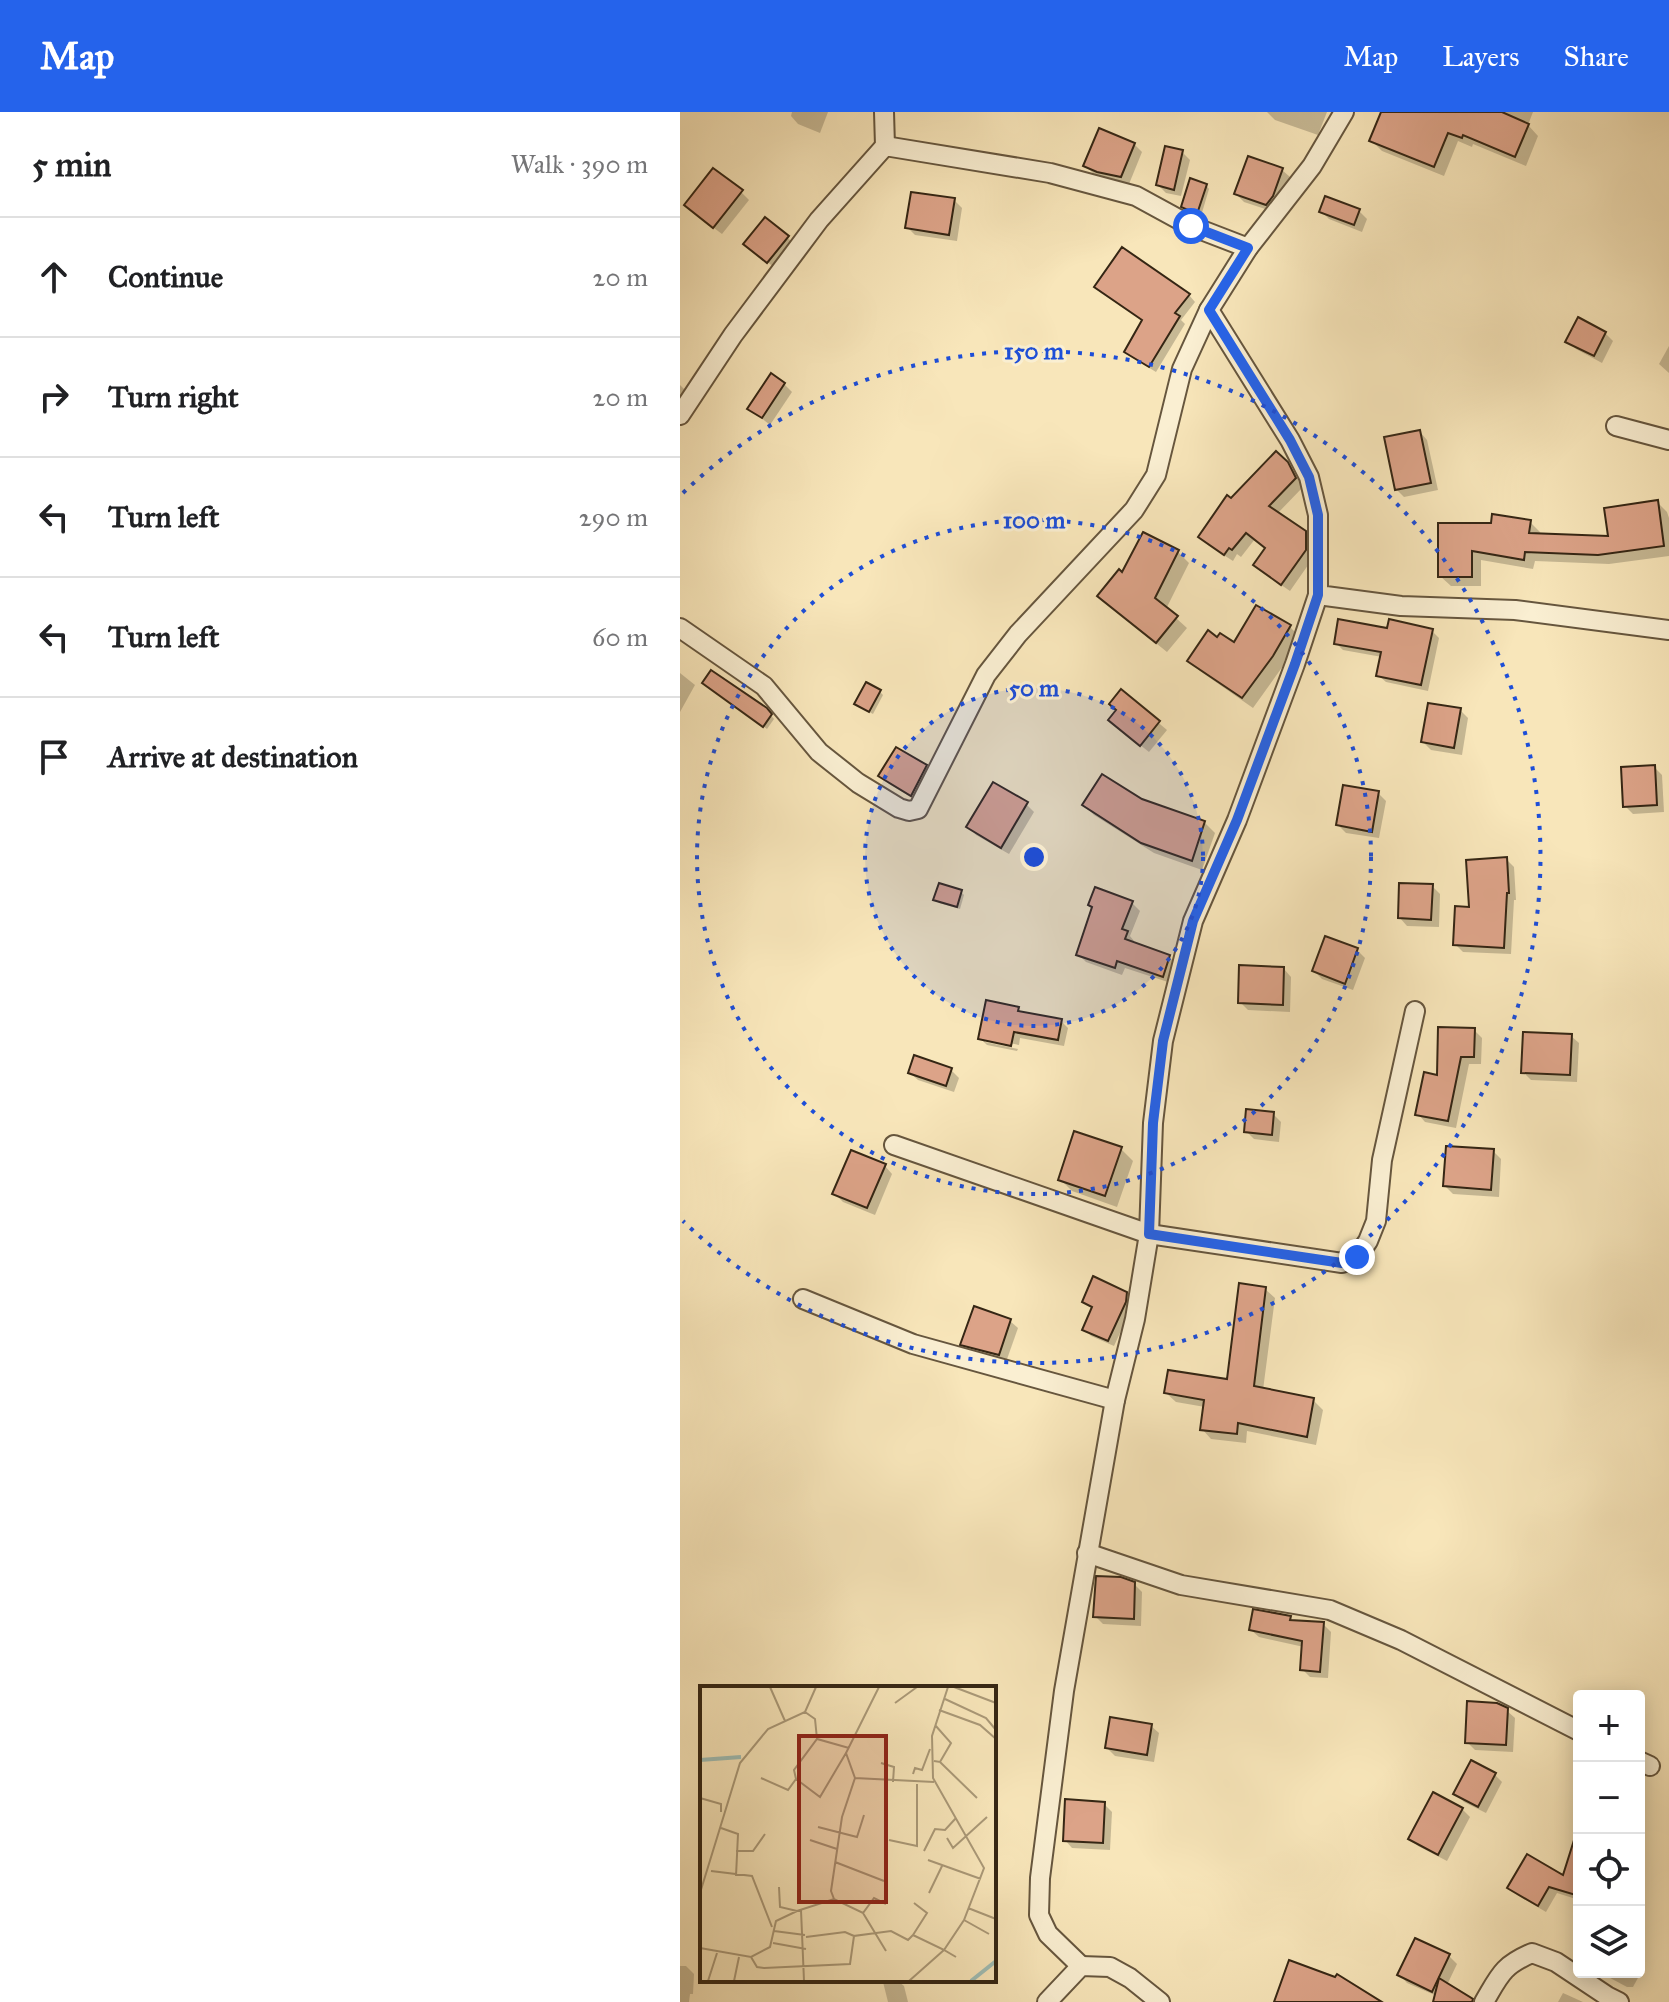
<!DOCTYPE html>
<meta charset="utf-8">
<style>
body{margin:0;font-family:"IM FELL Great Primer",serif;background:#f2f2f2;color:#202124}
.controls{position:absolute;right:24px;bottom:24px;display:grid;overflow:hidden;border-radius:8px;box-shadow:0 4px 20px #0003}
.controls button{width:72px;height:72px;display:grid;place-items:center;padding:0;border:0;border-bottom:2px solid #e0e0e0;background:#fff;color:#202124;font:40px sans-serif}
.stop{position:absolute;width:24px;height:24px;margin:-18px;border:6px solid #2563eb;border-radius:50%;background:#fff}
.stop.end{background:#2563eb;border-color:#fff;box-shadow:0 2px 8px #0008}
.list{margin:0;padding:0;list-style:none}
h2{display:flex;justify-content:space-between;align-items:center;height:104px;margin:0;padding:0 32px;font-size:34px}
h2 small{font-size:26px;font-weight:400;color:#757577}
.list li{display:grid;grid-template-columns:52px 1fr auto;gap:24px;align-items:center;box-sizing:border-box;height:120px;padding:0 32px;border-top:2px solid #e0e0e0}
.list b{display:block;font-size:30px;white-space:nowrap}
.list em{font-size:26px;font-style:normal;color:#757577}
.icon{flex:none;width:44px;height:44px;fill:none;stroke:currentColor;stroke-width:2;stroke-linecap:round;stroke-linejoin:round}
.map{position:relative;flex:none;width:989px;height:1890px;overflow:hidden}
header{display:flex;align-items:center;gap:48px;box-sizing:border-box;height:112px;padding:0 40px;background:#2563eb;color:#fff}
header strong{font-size:38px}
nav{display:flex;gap:44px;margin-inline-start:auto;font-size:28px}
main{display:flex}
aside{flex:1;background:#fff}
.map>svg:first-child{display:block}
</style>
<header>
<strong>Map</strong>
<nav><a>Map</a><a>Layers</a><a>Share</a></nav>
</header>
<main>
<aside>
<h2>5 min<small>Walk · 390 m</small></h2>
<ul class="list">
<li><svg class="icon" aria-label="ahead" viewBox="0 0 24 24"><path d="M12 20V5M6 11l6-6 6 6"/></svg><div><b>Continue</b></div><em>20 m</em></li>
<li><svg class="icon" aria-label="right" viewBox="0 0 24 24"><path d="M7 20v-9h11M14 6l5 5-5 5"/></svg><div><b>Turn right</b></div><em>20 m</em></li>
<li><svg class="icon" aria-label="left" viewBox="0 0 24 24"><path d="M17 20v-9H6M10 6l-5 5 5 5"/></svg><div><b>Turn left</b></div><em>290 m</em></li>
<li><svg class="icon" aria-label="left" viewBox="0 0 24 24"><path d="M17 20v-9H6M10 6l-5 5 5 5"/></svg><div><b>Turn left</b></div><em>60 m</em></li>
<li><svg class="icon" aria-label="arrive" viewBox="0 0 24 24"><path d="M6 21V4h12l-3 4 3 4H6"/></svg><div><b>Arrive at destination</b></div></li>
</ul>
</aside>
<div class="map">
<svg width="989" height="1890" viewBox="0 0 989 1890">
<rect width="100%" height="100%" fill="#f8e6ba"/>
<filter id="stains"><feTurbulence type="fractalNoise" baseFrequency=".0025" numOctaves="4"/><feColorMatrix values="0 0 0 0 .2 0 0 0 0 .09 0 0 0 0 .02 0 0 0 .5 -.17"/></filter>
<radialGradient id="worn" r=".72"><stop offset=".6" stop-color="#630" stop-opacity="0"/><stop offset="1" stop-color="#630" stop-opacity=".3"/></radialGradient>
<g fill="#0003">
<path d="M112,0H148L140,21L118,12L111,4Z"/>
<path d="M587,0H647L638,23L595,8Z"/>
<path d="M703,0H853L848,13L858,24L846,54L793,32L792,35L778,29L764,64L702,39L692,29Z"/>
<path d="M454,32L462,40L449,72L427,67L413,61L405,54Z"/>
<path d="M502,40L510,48L501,84L486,81L478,73Z"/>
<path d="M602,58L610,65L600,93L594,100L564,90L556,82Z"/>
<path d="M526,73L529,77L521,104L503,94Z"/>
<path d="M61,80L69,88L42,122L14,101Z"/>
<path d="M274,88L282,96L277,129L235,123L228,116Z"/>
<path d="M641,99H679L687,107L682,120L649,107Z"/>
<path d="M86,108L116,133L96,157L74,139Z"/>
<path d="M443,137L509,183L515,190L501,208L505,212L476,260L453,246L446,240L464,209Z"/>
<path d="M925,221L933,229L922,251L896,237L888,230Z"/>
<path d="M989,234V261L979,252Z"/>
<path d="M104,272L112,280L90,313L70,297Z"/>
<path d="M0,273L11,284L0,300Z"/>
<path d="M740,320L747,328L758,378L724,385L716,377Z"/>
<path d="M596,342L615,360L623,375L597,402L625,421L633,429V446L610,479L584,461L576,453L587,437L575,427L561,445L557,442L553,449L528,433L521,425Z"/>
<path d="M977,390L987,400L989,406V444L929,452L855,449L853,457L801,448V474H771L760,464V413L850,410L860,420L859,423L930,426Z"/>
<path d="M463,423L498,440L509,451L486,497L507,516L487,540L430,494L443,463Z"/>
<path d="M609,514L620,525L603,554L573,596L520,559L509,549L538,527L555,533Z"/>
<path d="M709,518L752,519L759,526L748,579L706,570L698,563L702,545L663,538L656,531Z"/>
<path d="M0,561L15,573L0,600Z"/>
<path d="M28,574L86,598L94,607L87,617Z"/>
<path d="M200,580L203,583L193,602L180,595Z"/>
<path d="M442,580L487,618L469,640L439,616Z"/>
<path d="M780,598L788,606L782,643L751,638L743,630Z"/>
<path d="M246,655L253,663L239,690L209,672L201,664Z"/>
<path d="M974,655L982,663L984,700L953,702L945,694Z"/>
<path d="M698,681L706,689L699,726L666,721L658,713Z"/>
<path d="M461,689L524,710L535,721L522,758L474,741L414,703L404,693Z"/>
<path d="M346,692L354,700L329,742L296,723L289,715Z"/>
<path d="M826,747L834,755L836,788H834L831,842L783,840L775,832L791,797Z"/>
<path d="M752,774L760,782L759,815L727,814L720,806Z"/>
<path d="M281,780L284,783L280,797L259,791L255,787Z"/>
<path d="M452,791L460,799L450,824L454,829L453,832L489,845L497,853L491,871L445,856L442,863L406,850L398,842Z"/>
<path d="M646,826L677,838L685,846L673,878L642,867L634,859Z"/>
<path d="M604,857L611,865L610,900L568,898L560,890Z"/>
<path d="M338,897L344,902L381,909L388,916L384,934L340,926L339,933L305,926V930L338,937L337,939L307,933L300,926Z"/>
<path d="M794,918L802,926L801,952H789L776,1016L745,1010L738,1002L758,965Z"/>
<path d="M891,924L899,931L897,970L851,968L843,960Z"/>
<path d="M271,958L279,966L274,980L238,968L230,961Z"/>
<path d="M593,1002L601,1010L599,1030L574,1027L566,1019Z"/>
<path d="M441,1037L453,1049L437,1095L392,1079L380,1067Z"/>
<path d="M813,1039L821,1047L819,1085L773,1082L765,1074Z"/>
<path d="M205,1054L212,1062L195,1103L163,1090L155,1082Z"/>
<path d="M585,1177L595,1186L583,1278L633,1288L643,1298L636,1333L567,1319L566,1331L531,1327L522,1317L525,1295L496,1290L486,1281L549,1270Z"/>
<path d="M446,1181L453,1188L451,1197L434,1234L411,1224L405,1217L414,1197L404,1190Z"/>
<path d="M330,1209L338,1216L326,1250L290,1240L282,1232Z"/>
<path d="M454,1472L462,1480L461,1514L423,1512L415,1504Z"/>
<path d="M610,1505L615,1510L643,1512L651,1520L648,1566L630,1565L622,1557L624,1535L579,1525L571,1518Z"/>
<path d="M826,1598L835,1606L833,1640L795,1638L787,1630Z"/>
<path d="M471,1614L479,1621L474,1650L435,1644L427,1636Z"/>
<path d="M815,1663L822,1670L806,1701L784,1690L776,1682Z"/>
<path d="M424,1692L432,1700L430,1738L392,1736L385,1728Z"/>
<path d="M782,1697L790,1705L767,1749L738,1734L730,1727Z"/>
<path d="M899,1757V1788L877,1781L866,1800L837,1783L830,1775L884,1766Z"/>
<path d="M736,1828L769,1844L777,1852L767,1873L784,1890H760L757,1884L727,1871L720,1863Z"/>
<path d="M0,1854H6L14,1862L13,1882H10L9,1890H0Z"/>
<path d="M919,1860H955L959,1864L953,1875H947Z"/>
<path d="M210,1868H217L224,1874L228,1890H208L203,1870Z"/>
<path d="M883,1881L903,1890H878Z"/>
</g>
<g fill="#dca388" stroke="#352614" stroke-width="2">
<path d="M701,0H822L849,12L835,45L783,23L782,26L768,21L754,55L689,29Z"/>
<path d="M419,16L455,31L441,65L417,60L403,54Z"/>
<path d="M485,34L503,38L494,78L476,73Z"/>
<path d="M568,44L603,56L593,84L586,93L554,82Z"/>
<path d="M33,56L63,78L33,116L4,93Z"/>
<path d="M510,66L527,72L517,102L501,95Z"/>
<path d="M231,80L275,86L269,123L225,116Z"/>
<path d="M645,84L680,97L674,113L639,100Z"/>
<path d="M85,105L109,124L87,151L63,132Z"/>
<path d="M442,135L510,182L495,201L500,204L469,255L444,240L462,208L414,175Z"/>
<path d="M898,205L926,220L914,244L885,230Z"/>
<path d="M91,261L105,271L82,306L67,297Z"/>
<path d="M740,318L751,371L715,378L704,325Z"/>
<path d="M596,339L608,350L616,366L589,394L626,419V438L601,473L573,453L585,436L566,421L552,438L549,436L544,443L518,425L547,383L551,386Z"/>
<path d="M978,388L984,434L918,443L845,440L844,448L792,439V465H758V411H811L812,402L851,408L849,421L928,424L924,396Z"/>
<path d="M463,420L499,438L475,486L498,504L476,531L417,484L439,457L442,460Z"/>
<path d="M576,493L611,513L593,544L562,586L507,549L528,518L537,525L540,521L554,530Z"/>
<path d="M658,507L707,516L709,507L753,517L741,573L696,564L701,540L654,532Z"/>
<path d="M31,558L87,596L92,602L83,615L22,571Z"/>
<path d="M186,570L201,578L189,600L174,592Z"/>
<path d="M441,577L480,609L460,634L428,608L436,598L429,592Z"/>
<path d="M748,591L781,596L774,636L741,630Z"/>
<path d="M216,635L247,653L231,684L198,664Z"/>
<path d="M975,653L977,693L943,695L941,655Z"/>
<path d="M422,662L462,687L525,709L512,749L461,731L402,693Z"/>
<path d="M313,670L348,690L321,736L286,715Z"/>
<path d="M663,673L699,679L692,720L656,713Z"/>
<path d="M827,745L829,781H827L824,836L773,833L775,794L789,795L786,748Z"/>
<path d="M259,771L282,778L277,795L253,788Z"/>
<path d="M719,771L753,772L751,808L718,806Z"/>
<path d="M415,775L453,789L442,817L448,819L445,827L490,843L483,865L437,849L435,856L396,843L412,795L408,793Z"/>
<path d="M645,824L678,836L665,872L632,859Z"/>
<path d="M559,853L604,855L603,893L558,891Z"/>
<path d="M306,888L339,895L338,899L382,907L378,928L334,920L331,934L298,927Z"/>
<path d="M758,915L795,916L794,945H781L768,1009L735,1003L744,960L757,963Z"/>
<path d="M843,920L892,922L890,963L841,961Z"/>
<path d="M234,943L272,956L266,974L228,961Z"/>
<path d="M566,997L594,1000L592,1023L564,1020Z"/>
<path d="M394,1019L442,1035L425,1084L378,1068Z"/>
<path d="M766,1034L814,1037L811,1078L763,1074Z"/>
<path d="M171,1038L206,1052L187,1096L152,1082Z"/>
<path d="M413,1164L447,1180L446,1190L428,1229L402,1218L412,1195L402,1190Z"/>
<path d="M559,1171L586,1175L574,1274L634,1286L627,1325L558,1311L557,1322L520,1318L524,1288L484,1281L488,1258L547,1267Z"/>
<path d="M294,1194L331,1207L319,1243L280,1233Z"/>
<path d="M416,1464L441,1465L455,1470L454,1507L413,1505Z"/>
<path d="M573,1497L611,1504L610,1508L644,1510L640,1560L620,1558L622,1529L569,1518Z"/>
<path d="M787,1589L817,1591L828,1596L826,1633L785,1631Z"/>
<path d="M430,1605L472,1612L467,1643L425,1636Z"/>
<path d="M791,1648L816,1661L798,1695L773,1682Z"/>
<path d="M753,1680L783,1696L758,1743L728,1727Z"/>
<path d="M385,1687L425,1690L423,1731L383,1729Z"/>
<path d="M895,1725L899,1726V1784L869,1775L858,1794L827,1776L847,1742L883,1763Z"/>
<path d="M735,1826L770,1842L752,1880L717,1863Z"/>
<path d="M609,1848L655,1865L657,1862L702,1890H594Z"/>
<path d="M759,1866L793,1887L792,1890H753Z"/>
</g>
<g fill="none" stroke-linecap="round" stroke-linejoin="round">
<defs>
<g id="minor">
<path d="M204,0L205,34"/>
<path d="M664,0L632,54L568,136L529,198L610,328L629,365L638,403V483L721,494L835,498L989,518"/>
<path d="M0,303L53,223L139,108L205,34L370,61L456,84L511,114L568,136"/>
<path d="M936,314L989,328"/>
<path d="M0,516L84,574L139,640L178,671L219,696L229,699L238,697L306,563L338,522L454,398L476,363L502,257L529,198"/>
<path d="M214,1033L469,1122L662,1151L677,1145L688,1129L696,1109L702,1048L735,899"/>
<path d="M123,1187L233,1232L435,1288"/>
<path d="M407,1441L501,1473L650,1498L721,1528L899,1619"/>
<path d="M959,1649L970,1654"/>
<path d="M401,1854L368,1822L359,1803L360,1766L384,1579L435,1288L455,1207L469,1122L473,1011L483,929L513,809L557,708L615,552L638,483"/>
<path d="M367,1890L401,1854L430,1855L450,1866L480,1890"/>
<path d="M804,1890C820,1863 822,1854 852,1841L876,1850L927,1884L939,1890"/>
</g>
</defs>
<use href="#minor" stroke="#66563e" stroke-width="22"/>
<use href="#minor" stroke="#faefd2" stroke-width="18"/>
</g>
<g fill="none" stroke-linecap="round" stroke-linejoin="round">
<path stroke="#2563eb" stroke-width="10" d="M511,114L568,136L529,198L610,328L629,365L638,403V483L615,552L557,708L513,809L483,929L473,1011L469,1122L662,1151L677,1145"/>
</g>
<circle cx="354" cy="745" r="169" fill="#1d4ed8" fill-opacity=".12"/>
<g fill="none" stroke="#1d4ed8" stroke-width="4" stroke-dasharray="4 8">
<circle cx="354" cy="745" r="169"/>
<circle cx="354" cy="745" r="337"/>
<path d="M3 381A506 506 0 1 1 3 1109"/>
</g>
<g transform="translate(20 1574)">
<rect width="296" height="296" fill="#f8e6ba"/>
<path fill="none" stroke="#9fbeb6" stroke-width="4" d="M0,74L41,71M271,295L296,275"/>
<path fill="none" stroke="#aa9978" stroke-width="2" d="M70,1L85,35M179,1L146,67L155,92L234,96M254,1L296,17M245,13L286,32L296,44M195,17L217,1M239,24L280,39L296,53M105,26L115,33L117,53M146,67L120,111L96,93L94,84L117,53L149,62M234,75L240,76L251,57L235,39M240,76L277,112M181,77L194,81L193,96M213,88L215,82L222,84L230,63M61,92L88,104L96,93M0,112L21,118V126M118,141L157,151L164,129M21,142L38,148L36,190M247,152L253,162L287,131M110,154L137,163M189,154L217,160V98M36,165H53L65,148M224,165L235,143L245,144L256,132M228,174L281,193M135,176L184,195M11,185L52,190L72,241M79,201L80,221L97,225M0,207L40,77L68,43L105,26L116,1M229,207L242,180M134,213L131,205L142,131L155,92M268,222L296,233M101,224L104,295M163,227L186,265M264,234L289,248M74,245L105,249M213,249L227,227L214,217M106,251L145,246L154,250M73,257L106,263M0,262L51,271L70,261L76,235L97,225L134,213L163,227L174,212L186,218M51,271L57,281L64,282L150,278L154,250L191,245L208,254L213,249L244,264L264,234L284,182L233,92L232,50L248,1M8,295L17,267M34,295L39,271M209,295L244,264L256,271"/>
<path fill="#8f2418" fill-opacity="0.15" stroke="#8f2418" stroke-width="4" d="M99,50H186V216H99Z"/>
<rect width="296" height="296" fill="none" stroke="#352614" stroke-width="4"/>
</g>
<circle cx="354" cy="745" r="12" fill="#1d4ed8" stroke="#faefd2" stroke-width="4"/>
<g font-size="24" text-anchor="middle" font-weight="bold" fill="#1d4ed8" stroke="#faefd2" stroke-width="6" stroke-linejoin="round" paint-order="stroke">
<text x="354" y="247">150 m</text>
<text x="354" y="416">100 m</text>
<text x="354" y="584">50 m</text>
</g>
<rect width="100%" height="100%" filter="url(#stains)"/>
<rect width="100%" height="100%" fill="url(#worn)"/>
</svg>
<div class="controls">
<button>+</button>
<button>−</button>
<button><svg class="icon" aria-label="locate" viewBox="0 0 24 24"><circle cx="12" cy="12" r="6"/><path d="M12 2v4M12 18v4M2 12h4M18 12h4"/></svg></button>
<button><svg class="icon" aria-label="layers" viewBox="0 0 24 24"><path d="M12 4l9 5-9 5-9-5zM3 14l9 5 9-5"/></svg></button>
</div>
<div class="stop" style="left:511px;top:114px"></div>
<div class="stop end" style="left:677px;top:1145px"></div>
</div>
</main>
